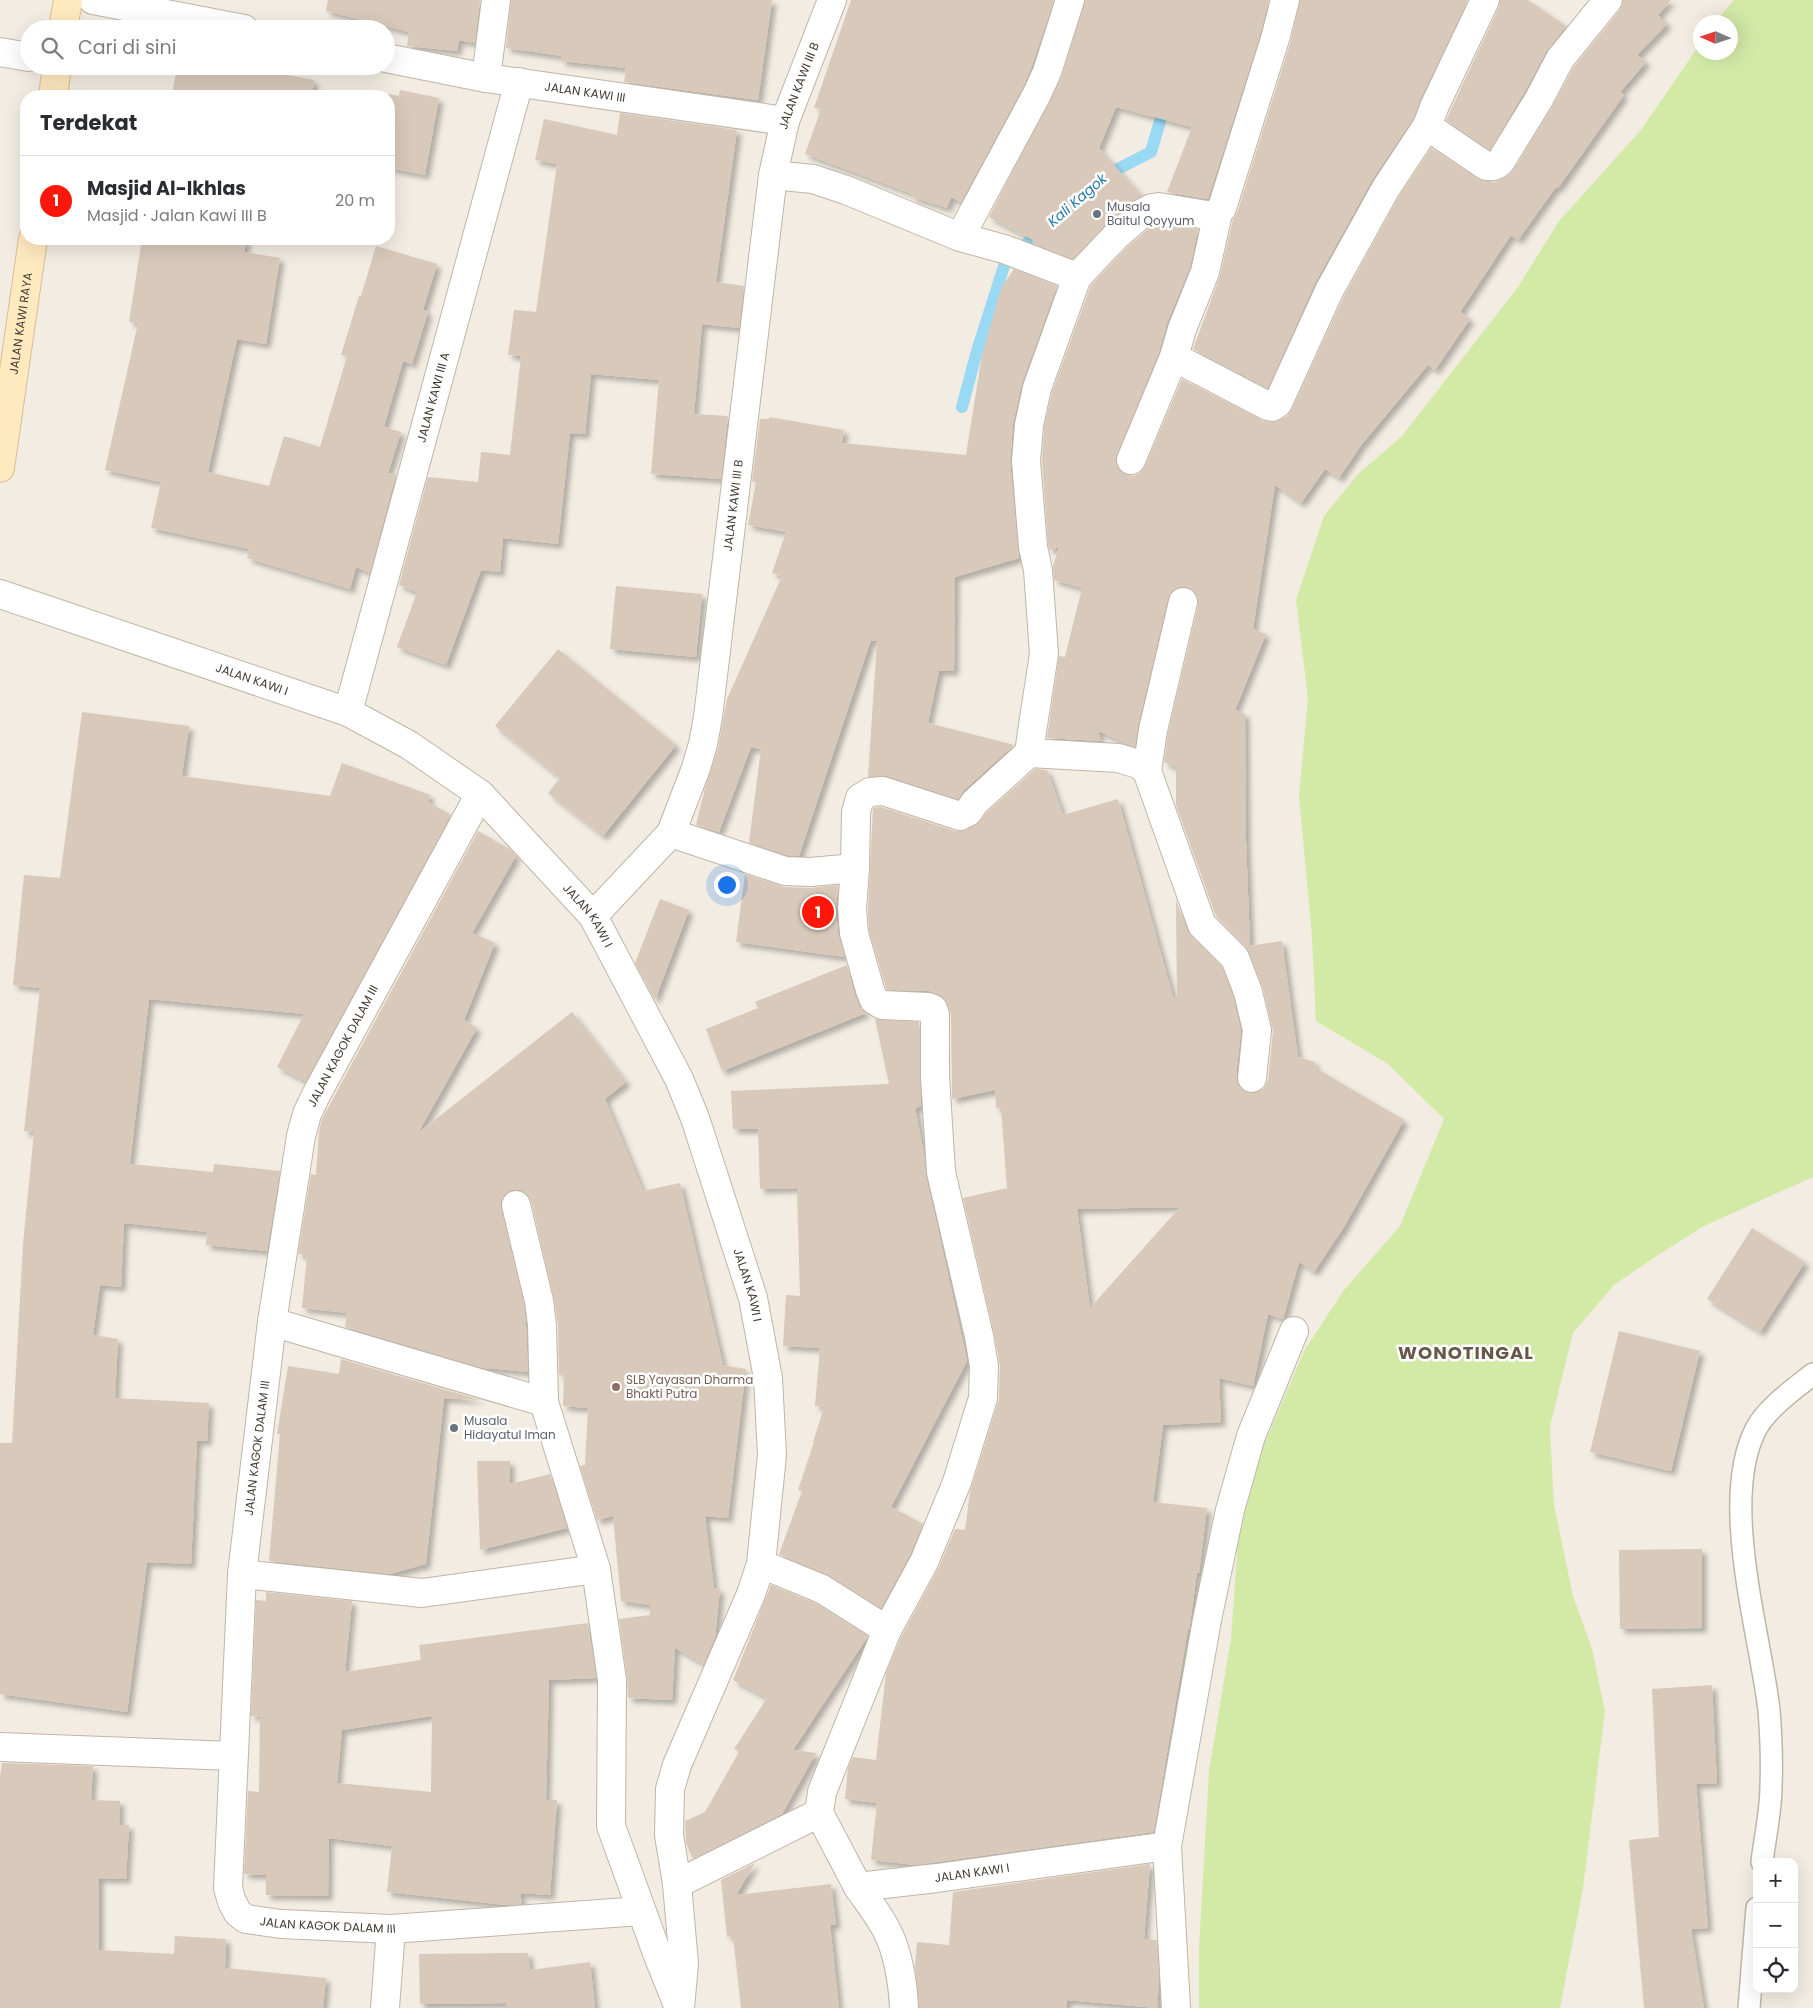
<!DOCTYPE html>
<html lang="id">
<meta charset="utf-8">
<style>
body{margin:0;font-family:Poppins,sans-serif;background:#f7f7f7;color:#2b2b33}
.controls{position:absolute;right:15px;bottom:15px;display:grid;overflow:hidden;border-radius:10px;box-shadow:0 5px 20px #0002}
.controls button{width:45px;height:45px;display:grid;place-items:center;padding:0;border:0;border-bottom:1px solid #e1e1e2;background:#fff;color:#2b2b33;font:25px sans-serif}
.compass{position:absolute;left:1693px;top:15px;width:45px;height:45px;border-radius:50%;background:#fff;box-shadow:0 5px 20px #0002;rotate:273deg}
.you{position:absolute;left:726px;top:884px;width:18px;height:18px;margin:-12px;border:4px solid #fff;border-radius:50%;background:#1a73e8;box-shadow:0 0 0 8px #1a73e833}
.badge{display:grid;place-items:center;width:32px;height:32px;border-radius:50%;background:#ff170c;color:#fff;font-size:16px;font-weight:700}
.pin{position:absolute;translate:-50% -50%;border:2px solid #fff;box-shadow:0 1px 5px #0006}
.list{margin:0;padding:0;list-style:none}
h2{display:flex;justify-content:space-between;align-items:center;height:65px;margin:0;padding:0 20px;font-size:21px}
h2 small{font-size:16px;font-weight:400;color:#7c7c81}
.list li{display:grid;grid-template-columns:32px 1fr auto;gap:15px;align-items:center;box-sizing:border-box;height:90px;padding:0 20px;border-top:1px solid #e1e1e2}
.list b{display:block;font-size:19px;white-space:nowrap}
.list p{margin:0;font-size:16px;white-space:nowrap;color:#7c7c81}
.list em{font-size:16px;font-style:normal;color:#7c7c81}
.icon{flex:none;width:28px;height:28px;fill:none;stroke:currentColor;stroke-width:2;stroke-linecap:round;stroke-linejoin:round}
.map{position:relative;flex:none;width:1813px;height:2008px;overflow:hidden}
.search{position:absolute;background:#fff;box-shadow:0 5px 20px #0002;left:20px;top:20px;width:375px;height:55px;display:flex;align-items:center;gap:12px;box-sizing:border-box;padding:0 18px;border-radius:28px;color:#7c7c81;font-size:19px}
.panel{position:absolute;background:#fff;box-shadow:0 5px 20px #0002;left:20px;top:90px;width:375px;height:155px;border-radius:20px}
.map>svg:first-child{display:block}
</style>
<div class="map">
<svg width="1813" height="2008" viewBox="0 0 1813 2008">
<defs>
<filter id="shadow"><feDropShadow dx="4.5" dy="4.5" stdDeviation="2.5" flood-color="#0004"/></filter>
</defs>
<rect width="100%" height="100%" fill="#f2ece2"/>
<path fill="#d3eaa7" d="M1734,0H1813V1177L1704,1226L1658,1255L1614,1285L1573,1333L1550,1426L1554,1505L1573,1596L1592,1649L1605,1711L1583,1888L1560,2008H1199V1947L1209,1771L1231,1638L1241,1499L1304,1351L1344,1290L1400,1226L1444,1119L1388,1064L1316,1021L1312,937L1299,796L1308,698L1296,600L1324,516L1358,474L1402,436L1518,287L1559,221L1641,130L1700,44V52H1730V22H1715Z"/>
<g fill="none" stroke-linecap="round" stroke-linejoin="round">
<g stroke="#99d9f4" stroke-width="12">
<path d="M1102,177L1151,152L1165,104"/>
<path d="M962,407L977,351L1005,263L1044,228"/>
</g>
</g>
<g fill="#d8c9ba" fill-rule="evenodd" filter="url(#shadow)">
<path d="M328,0H480L475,43L459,40L457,51L407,46L409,32L326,11Z"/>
<path d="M511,0H772L758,100L624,82L626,68L561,61L562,56L506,48Z"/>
<path d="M851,0H1054L1032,66L1023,87L961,202L951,197L947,208L912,197L913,194L805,154L821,109L814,108Z"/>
<path d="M1085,0H1269L1260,35L1208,199L1167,192L1192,127L1116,107L1099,148L1142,196L1134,200L1105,225L1073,259L1032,243L1033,240L989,217L1061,78Z"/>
<path d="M1300,0H1468L1421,98L1413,119L1372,180L1315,283L1268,388L1193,349L1220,276L1233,219L1237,213L1290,44Z"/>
<path d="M1500,0H1528L1566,26L1546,52L1525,91L1490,150L1446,120L1499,7Z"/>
<path d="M1623,0H1671L1658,15L1667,24L1637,55L1646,62L1620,92L1624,95L1558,188L1556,187L1518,240L1511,235L1460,312L1470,319L1435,370L1428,365L1362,444L1339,478L1325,469L1301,503L1275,485L1253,629L1266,634L1235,710L1245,714L1246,841L1250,946L1282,941L1298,1057L1315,1062L1314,1067L1404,1120L1344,1227L1314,1272L1299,1262L1283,1319L1268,1314L1253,1386L1219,1378L1221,1422L1163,1425L1153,1502L1207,1508L1199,1573L1197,1572L1190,1624V1629H1188L1154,1830L1153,1832L916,1865L871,1860L877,1803L845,1799L848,1768L853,1757L876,1760L886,1673L901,1637L938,1569L955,1529L965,1530L970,1492L999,1399L1000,1366L994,1333L963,1198L1007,1188L1001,1108H996L995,1090L952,1099L951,1015L945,999L929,991L887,990L885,985L869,930L868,909L873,808L881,807L955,831L966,830L980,821L987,812L1035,769L1047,770L1063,815L1118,799L1173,997H1177L1176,900L1187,931L1222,967L1233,997L1241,1031L1236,1076L1238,1085L1243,1091L1250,1093L1258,1092L1264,1088L1268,1080L1273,1031L1263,988L1246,947L1216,916L1176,805V767L1164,762L1168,733L1198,606V598L1194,591L1187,587H1179L1172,591L1168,598L1138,726L1135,747L1098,731L1101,741L1047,738L1059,656L1065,657L1082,588L1054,580L1053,566L1059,547L1050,550L1048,545L1042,461L1044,427L1052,392L1091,285L1126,248L1153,225L1159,223L1198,229L1190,267L1167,323L1159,352L1117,454L1116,462L1118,469L1125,474L1133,476L1140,473L1145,466L1182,379L1264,421L1275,422L1287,416L1292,409L1343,298L1399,196L1431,148L1478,179L1494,182L1507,176L1514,169L1552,107L1573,68L1620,10ZM1180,1207L1090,1308L1077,1209Z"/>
<path d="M177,66H239L314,80L312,96H172Z"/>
<path d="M400,90L439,98L425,175L389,168V94L399,96Z"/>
<path d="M620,113L737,130L716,282L744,286L739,328L702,324L694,414L728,416L721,479L651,474L659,380L591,374L585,434L570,433L558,544L503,538L500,572L481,570L446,665L397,647L417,592L399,585L428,477L478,482L481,452L510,455L521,356L508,355L514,310L536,312L557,164L535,160L544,119L617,135Z"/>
<path d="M142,239H247L244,252L280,258L266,344L237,339L208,472L269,486L284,436L320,447L347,356L341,355L359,296H361L376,246L437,264L423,310L428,312L412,364L403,361L384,427L401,432L388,473L396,474L370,573L356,567L350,589L247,558L249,549L151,528L161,482L105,470L138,323L129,322Z"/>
<path d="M1014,269L1057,286L1022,383L1013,424L1010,462L1019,558L955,577L954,671H939L928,723L1014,745L964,790L958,799L888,776L868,777L877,641L871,640L799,856L788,855L749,843L761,749L751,747L719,832L696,825L705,788L718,748L727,699L782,576L772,573L786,532L748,525L756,482L752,481L760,419H769V417L844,430L842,443L966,455L982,355L1001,288Z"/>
<path d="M616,586L702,594L696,657L610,649Z"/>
<path d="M558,649L676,745L603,836L548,793L560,778L495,726Z"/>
<path d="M82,712L189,726L182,776L330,796L342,763L430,795L428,802L451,815L306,1081L277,1067L304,1014L149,999L130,1164L213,1172L214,1164L280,1171L267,1251L206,1245L207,1232L124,1223L121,1287L100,1285L93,1335L118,1339L115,1398L209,1403L207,1441H197L191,1564L147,1562L127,1712L0,1694V1443H12L23,1244L34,1132L24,1131L40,988L13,985L24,875L60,878Z"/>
<path d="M478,831L511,850L516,856L472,933L495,943L464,1020L477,1028L418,1133L572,1012L626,1082L605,1099L643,1191L680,1183L723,1365L746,1369L728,1518L705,1516L714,1588L720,1589L715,1637L704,1664L675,1648L672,1700L628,1698L627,1678L619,1619L650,1615V1605L621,1601L613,1516L597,1520L580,1466L585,1465L588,1408L563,1406L564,1376L559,1375L558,1325L554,1299L531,1201L527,1194L520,1190H512L505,1194L501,1201V1208L524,1304L526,1326L528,1372L488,1368L487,1369L345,1327L347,1313L302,1308L307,1255L298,1254L311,1174L316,1175L319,1131L322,1119Z"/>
<path d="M745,874L784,887L811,888L838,885L836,910L838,934L845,957L736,942Z"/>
<path d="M660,899L689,910L655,1000L635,963Z"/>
<path d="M847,965L855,996L859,1006L866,1013L722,1071L706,1029L758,1008L755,1002Z"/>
<path d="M875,1019L919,1022L921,1106L915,1108L924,1154L926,1176L967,1361L891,1507L923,1524L910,1555L881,1608L830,1576L779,1554L802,1491L798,1490L814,1442H813L824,1407L815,1406L820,1348L783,1346L786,1295L800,1296L797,1188L760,1189L758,1129H733L731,1091L889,1084Z"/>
<path d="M1752,1228L1805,1262L1760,1332L1707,1299Z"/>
<path d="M1619,1331L1700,1351L1671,1471L1590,1452Z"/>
<path d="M341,1359L480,1400L444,1398L426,1564L390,1574L269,1561L280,1434H277L288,1366L339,1374Z"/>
<path d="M477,1461H510V1484L550,1474L567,1528L480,1550Z"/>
<path d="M1702,1549V1628L1620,1629L1619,1550Z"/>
<path d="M771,1585L815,1603L868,1636L793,1750L816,1753L782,1814L693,1859L686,1843L685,1821L705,1812L739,1752L734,1749L767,1698L733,1680Z"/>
<path d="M266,1592L352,1601L345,1672L421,1660L419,1645L588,1623L596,1678L549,1680L546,1800H557L550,1895L520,1893L522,1904L506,1905L387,1892L392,1846L329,1838L328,1896L266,1895V1875L244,1874L248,1791L259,1792L260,1717L251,1716L256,1600L266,1601ZM432,1716L431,1792L337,1783L342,1730Z"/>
<path d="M1712,1685L1717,1783L1696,1784L1708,1928L1691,1929L1704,2008H1644L1629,1840L1659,1837L1652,1689Z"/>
<path d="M2,1763L93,1766L91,1800L120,1801L119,1825H129L126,1879L99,1878V1950L174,1954L175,1936L226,1939L225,1968L326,1978L323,2008H0V1777Z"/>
<path d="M755,1863L736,1895L831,1884L836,1925H830L839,2008H741L733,1936L727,1937L721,1880Z"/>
<path d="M1150,1864L1144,1939L1157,1940L1159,1982L1157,2008L1067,2000L1066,2008H919L915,1967L917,1942L949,1945L953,1892Z"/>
<path d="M528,1953L530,1970L590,1962L595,2008H506V2003L420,2004L419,1954Z"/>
</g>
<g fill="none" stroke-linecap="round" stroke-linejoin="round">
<defs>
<g id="service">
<path d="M1762,1862C1765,1837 1771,1811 1771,1786C1772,1762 1771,1735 1769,1710C1760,1633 1719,1500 1756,1429C1767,1408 1794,1389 1813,1374"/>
<path d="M1749,2008L1757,1908"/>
</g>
<g id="minor">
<path d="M93,0L244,29"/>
<path d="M0,52L29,57"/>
<path id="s1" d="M386,58L486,78L785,121"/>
<path d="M486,78L496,0"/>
<path d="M1427,126L1486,166C1493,167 1496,166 1501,161L1539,99L1560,59L1608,0"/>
<path d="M773,175L813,179L846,190L960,237L1004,249L1077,277"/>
<path d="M960,237L1037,94L1047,72L1070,0"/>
<path d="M1174,357L1268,406L1272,407L1278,403L1329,291L1386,188L1427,126L1435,105L1485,0"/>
<path d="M1131,460L1174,357L1182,329L1205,272L1218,213"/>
<path id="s2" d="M348,712L519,82"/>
<path d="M1029,753L1118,758L1138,764L1147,771L1202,925L1235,958L1248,992L1257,1030L1252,1078"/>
<path d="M1147,771L1153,730L1183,602"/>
<path id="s3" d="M480,794L316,1095L307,1114L301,1136L272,1322L242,1574L228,1888L232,1902L238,1913L246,1919L281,1924L391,1929L641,1911"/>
<path d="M671,833L785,871L811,872L855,868"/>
<path id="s4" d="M593,916L671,833L696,768L703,744L708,717L773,175L785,121L832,0"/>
<path d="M516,1205L539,1301L542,1325L544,1402L596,1569L612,1680L611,1826L657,1953L679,2008"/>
<path d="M272,1322L544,1402"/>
<path d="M761,1564L822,1589L887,1630"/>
<path d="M242,1574L422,1593L596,1569"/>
<path d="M0,1747L233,1756"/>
<path d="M1167,1846L937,1878L858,1887L819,1813L822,1792L887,1630L924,1562L957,1482L983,1398L984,1366L979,1336L941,1172L935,1077V1015L933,1009L928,1007L882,1005L874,1000L870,990L854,933L852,909L855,868L856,812L860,798L870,792L883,791L960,816L968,812L975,802L1029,753L1033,725L1044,654L1038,570L1033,547L1026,461L1029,425L1037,388L1077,277L1115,237L1144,212L1152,208L1159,207L1213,216L1222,208L1275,39L1285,0"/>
<path d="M677,1884L819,1813"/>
<path d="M858,1887C867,1900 878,1914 886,1929C898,1951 903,1983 904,2008"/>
<path d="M385,2008L391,1929"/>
<path d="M1176,2008L1167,1846L1207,1620L1230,1510L1251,1436L1294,1331"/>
</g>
<g id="tertiary">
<path id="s5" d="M0,594L348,712L409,745L480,794L593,916L679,1079L695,1118L753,1298L768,1378L772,1455L761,1564L751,1594L677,1765L670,1789L669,1835L677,1884L684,1964L680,2008"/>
</g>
<g id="secondary">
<path d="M63,29L68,0"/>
<path d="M53,96L57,66"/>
<path id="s6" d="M0,468L33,239"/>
</g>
</defs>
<use href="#service" stroke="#c1b5a7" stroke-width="24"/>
<use href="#minor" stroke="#c1b5a7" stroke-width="30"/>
<use href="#tertiary" stroke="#c1b5a7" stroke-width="30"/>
<use href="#secondary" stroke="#d9be90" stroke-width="30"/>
<use href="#service" stroke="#fff" stroke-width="21"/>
<use href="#minor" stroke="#fff" stroke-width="28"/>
<use href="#tertiary" stroke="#fff" stroke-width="28"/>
<use href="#secondary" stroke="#ffe9bf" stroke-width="28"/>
</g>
<g fill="#6b7280" stroke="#fff" stroke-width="2">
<circle cx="1097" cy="214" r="5"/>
<circle cx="454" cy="1428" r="5"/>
</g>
<circle fill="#8d6e63" stroke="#fff" stroke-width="2" cx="616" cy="1387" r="5"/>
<g text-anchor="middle" stroke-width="5" stroke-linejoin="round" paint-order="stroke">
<g font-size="12" fill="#443b32" stroke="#fff">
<text dy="4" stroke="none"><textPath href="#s4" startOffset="875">JALAN KAWI III B</textPath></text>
<text dy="4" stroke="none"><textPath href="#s1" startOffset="202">JALAN KAWI III</textPath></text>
<text dy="4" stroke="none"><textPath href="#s6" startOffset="146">JALAN KAWI RAYA</textPath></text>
<text dy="4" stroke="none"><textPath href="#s2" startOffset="326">JALAN KAWI III A</textPath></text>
<text dy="4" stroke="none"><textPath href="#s4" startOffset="449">JALAN KAWI III B</textPath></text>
<text dy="4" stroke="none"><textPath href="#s5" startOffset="266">JALAN KAWI I</textPath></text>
<text dy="4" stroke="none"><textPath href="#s5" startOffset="686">JALAN KAWI I</textPath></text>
<text transform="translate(343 1046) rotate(-62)" y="4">JALAN KAGOK DALAM III</text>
<text dy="4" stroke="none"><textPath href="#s5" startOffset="1091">JALAN KAWI I</textPath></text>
<text transform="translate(257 1448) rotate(-83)" y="4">JALAN KAGOK DALAM III</text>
<text transform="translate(972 1873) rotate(-8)" y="4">JALAN KAWI I</text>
<text dy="4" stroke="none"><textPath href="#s3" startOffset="1262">JALAN KAGOK DALAM III</textPath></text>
</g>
<g font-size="12" fill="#5b616d" stroke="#fff" text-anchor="start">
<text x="1107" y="211">Musala<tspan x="1107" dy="14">Baitul Qoyyum</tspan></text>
<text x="464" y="1425">Musala<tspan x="464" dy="14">Hidayatul Iman</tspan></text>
</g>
<g font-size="12" fill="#785e54" stroke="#fff" text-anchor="start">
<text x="626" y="1384">SLB Yayasan Dharma<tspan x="626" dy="14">Bhakti Putra</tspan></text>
</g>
<g font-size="14" font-style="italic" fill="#247ca6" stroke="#fff">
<text transform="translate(1077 200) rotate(-41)" y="5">Kali Kagok</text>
</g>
<g font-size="18" font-weight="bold" letter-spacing="1" fill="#675849" stroke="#fff">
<text x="1466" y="1359">WONOTINGAL</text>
</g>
</g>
</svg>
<div class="controls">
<button>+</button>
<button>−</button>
<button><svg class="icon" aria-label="locate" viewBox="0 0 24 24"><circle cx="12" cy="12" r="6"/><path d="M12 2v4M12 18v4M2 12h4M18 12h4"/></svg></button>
</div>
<svg class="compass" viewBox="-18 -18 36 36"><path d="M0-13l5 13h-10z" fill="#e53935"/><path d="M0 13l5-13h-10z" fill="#7c7c81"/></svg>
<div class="you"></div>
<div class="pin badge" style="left:818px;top:912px">1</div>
<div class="search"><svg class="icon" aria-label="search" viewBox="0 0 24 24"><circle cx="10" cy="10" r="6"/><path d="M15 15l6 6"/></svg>Cari di sini</div>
<section class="panel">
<h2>Terdekat<small></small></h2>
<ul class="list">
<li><span class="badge">1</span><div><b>Masjid Al-Ikhlas</b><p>Masjid · Jalan Kawi III B</p></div><em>20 m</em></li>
</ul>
</section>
</div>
